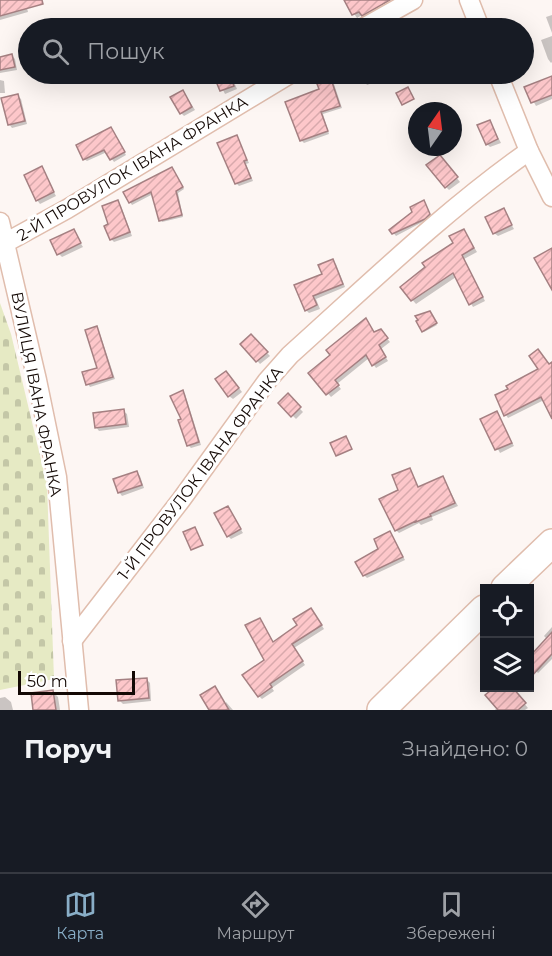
<!DOCTYPE html>
<html lang="uk">
<meta charset="utf-8">
<style>
body{margin:0;font-family:Montserrat,sans-serif;background:#242831;color:#f1f3f6}
.controls{position:absolute;right:18px;bottom:18px;display:grid;overflow:hidden;border-radius:0px;box-shadow:0 6px 24px #0002}
.controls button{width:54px;height:54px;display:grid;place-items:center;padding:0;border:0;border-bottom:2px solid #363941;background:#171b24;color:#f1f3f6;font:30px sans-serif}
.compass{position:absolute;left:408px;top:102px;width:54px;height:54px;border-radius:50%;background:#171b24;box-shadow:0 6px 24px #0002;rotate:14deg}
.scale{position:absolute;left:18px;bottom:15px;width:117px;box-sizing:border-box;padding-left:6px;border:3px solid #130804;border-top:0;font-size:16px;line-height:21px;white-space:nowrap;color:#130804;-webkit-text-stroke:4px #fff;paint-order:stroke}
.list{margin:0;padding:0;list-style:none}
h2{display:flex;justify-content:space-between;align-items:center;height:78px;margin:0;padding:0 24px;font-size:26px}
h2 small{font-size:20px;font-weight:400;color:#9ea1a6}
.icon{flex:none;width:33px;height:33px;fill:none;stroke:currentColor;stroke-width:2;stroke-linecap:round;stroke-linejoin:round}
.map{position:relative;flex:none;width:552px;height:710px;overflow:hidden}
.search{position:absolute;background:#171b24;box-shadow:0 6px 24px #0002;left:18px;right:18px;top:18px;height:66px;display:flex;align-items:center;gap:15px;box-sizing:border-box;padding:0 21px;border-radius:33px;color:#9ea1a6;font-size:22px}
.sheet{height:162px;background:#171b24}
nav{display:flex;justify-content:space-around;align-items:center;box-sizing:border-box;height:84px;border-top:2px solid #363941;background:#171b24;font-size:16px;color:#9ea1a6}
nav a{display:grid;justify-items:center;gap:3px}
nav .on{color:#89aec7}
.map>svg:first-child{display:block}
</style>
<div class="map">
<svg width="552" height="710" viewBox="0 0 552 710">
<defs>
<pattern id="cemetery-stones" width="16" height="16" patternUnits="userSpaceOnUse" patternTransform="scale(1.5)"><rect width="16" height="16" fill="#e6eac4"/><path d="M2 7V4a2 2 0 0 1 4 0v3zM10 15v-3a2 2 0 0 1 4 0v3z" fill="#c4c7a7"/></pattern>
<pattern id="building-hatch" width="6" height="6" patternUnits="userSpaceOnUse" patternTransform="scale(1.5)"><rect width="6" height="6" fill="#fdc7ca"/><path d="M-1 1l2-2M0 6l6-6M5 7l2-2" fill="none" stroke="#d8a9ac"/></pattern>
</defs>
<rect width="100%" height="100%" fill="#fdf6f3"/>
<path fill="url(#cemetery-stones)" d="M0,303L11,334L47,485L54,679L0,690Z"/>
<g fill="#0003">
<path d="M0,0H25L28,12L0,20Z"/>
<path d="M345,0H383L378,6L380,11L366,18L362,15L357,18Z"/>
<path d="M552,15V33L546,17Z"/>
<path d="M459,22L463,28H444Z"/>
<path d="M552,36V62L551,63L548,59L541,40Z"/>
<path d="M12,56L15,59L17,70L0,73V58Z"/>
<path d="M215,74H251L234,82L237,89L225,94Z"/>
<path d="M360,74H385L386,78L367,85Z"/>
<path d="M552,78V99L536,106L526,88Z"/>
<path d="M0,80L4,81L5,93H0Z"/>
<path d="M331,81L334,84L342,108L323,114L329,134L304,143L301,140L321,89Z"/>
<path d="M183,91L195,110L184,116L181,113Z"/>
<path d="M17,95L21,99L27,124L12,128L9,124Z"/>
<path d="M490,122L501,143L490,147L487,144Z"/>
<path d="M111,129L126,155L114,162L107,152L87,161L84,159Z"/>
<path d="M236,137L249,163L246,164L253,181L239,186L236,183Z"/>
<path d="M443,160L460,182L449,190L446,187Z"/>
<path d="M41,168L56,196L40,204L37,200Z"/>
<path d="M174,171L184,189L178,193L183,217L162,222L153,194L132,205L130,202Z"/>
<path d="M117,202L121,206L132,236L114,242L111,239Z"/>
<path d="M423,202L432,217L396,236L391,230L414,212Z"/>
<path d="M503,210L514,229L498,236L494,233Z"/>
<path d="M73,231L83,247L62,257L59,254Z"/>
<path d="M464,231L477,252L464,259L485,301L473,307L456,277L416,304L402,288L455,244Z"/>
<path d="M332,261L336,264L345,287L316,299L320,309L309,313L306,310Z"/>
<path d="M431,314L437,325L424,332L423,331Z"/>
<path d="M366,320L375,333L384,335L390,342L381,349L388,361L376,368L369,358L337,384L341,389L331,397L310,373L332,355Z"/>
<path d="M96,328L99,331L115,379L90,387L88,384L99,369Z"/>
<path d="M251,336L270,356L260,364L242,344Z"/>
<path d="M552,368V407L544,400L508,418L506,415Z"/>
<path d="M230,376L242,392L233,399L229,396Z"/>
<path d="M183,392L185,394L201,445L191,448L188,445L183,420Z"/>
<path d="M288,396L303,412L296,419L280,403Z"/>
<path d="M123,411L127,414L129,427L99,431L96,427Z"/>
<path d="M496,413L514,446L500,453L482,419Z"/>
<path d="M409,470L419,488L443,478L458,506L432,517L433,520L421,525L419,523L399,533L396,530L400,490Z"/>
<path d="M137,473L140,476L144,488L122,496L119,492Z"/>
<path d="M228,508L243,533L231,539L228,536Z"/>
<path d="M390,533L405,560L367,578L364,575Z"/>
<path d="M314,613L324,629L294,648L305,665L272,688L274,691L262,699L259,696L266,661L260,620L274,643Z"/>
<path d="M552,627V659L538,673L530,665V658L547,639L544,636Z"/>
<path d="M146,679L150,683L151,701L123,704L119,700Z"/>
<path d="M511,688L528,708L525,710H495Z"/>
<path d="M52,691L58,697L60,710H35L32,695Z"/>
<path d="M202,696L225,704L226,702L233,710H213Z"/>
<path d="M5,697L11,702L13,710H0V698Z"/>
</g>
<g fill="url(#building-hatch)" stroke="#a58082" stroke-width="1.5">
<path d="M0,0H42L43,4L0,16Z"/>
<path d="M344,0H390L362,16L359,12L352,15Z"/>
<path d="M12,54L15,67L0,70V57Z"/>
<path d="M213,74H229L234,86L220,91Z"/>
<path d="M552,76V95L531,103L524,87Z"/>
<path d="M331,79L340,106L321,112L328,131L300,141L285,102L319,89L317,84Z"/>
<path d="M408,87L414,99L402,105L396,93Z"/>
<path d="M183,90L192,107L180,114L170,97Z"/>
<path d="M18,94L25,121L8,125L1,98Z"/>
<path d="M490,120L498,139L486,145L477,125Z"/>
<path d="M111,127L125,152L110,160L104,150L83,160L76,145Z"/>
<path d="M237,135L247,160L244,161L251,178L235,184L217,143Z"/>
<path d="M440,155L458,177L445,188L426,165Z"/>
<path d="M42,166L54,192L36,201L24,175Z"/>
<path d="M172,167L183,187L176,191L182,215L159,221L151,192L129,203L123,192Z"/>
<path d="M118,200L130,232L110,240L104,226L108,224L102,206Z"/>
<path d="M424,200L430,214L425,219L392,234L389,230L412,212L410,207Z"/>
<path d="M504,208L512,225L493,234L485,217Z"/>
<path d="M74,229L81,243L57,255L50,240Z"/>
<path d="M464,229L474,248L462,255L483,297L469,305L453,273L411,301L400,287L425,267L422,263L453,243L449,236Z"/>
<path d="M552,248V290L534,258Z"/>
<path d="M333,259L343,284L313,296L317,305L305,311L294,285L322,274L318,265Z"/>
<path d="M430,311L437,323L422,332L416,321L418,320L415,316Z"/>
<path d="M366,318L374,332L381,329L388,338L379,345L386,357L372,366L366,355L335,380L339,385L326,395L308,373L330,355L326,350Z"/>
<path d="M97,326L113,377L86,385L82,372L97,368L85,330Z"/>
<path d="M251,334L268,352L256,362L240,344Z"/>
<path d="M538,349L549,364L552,362V419L541,397L504,416L495,395L508,389L506,386L538,369L529,356Z"/>
<path d="M226,371L239,388L228,397L215,379Z"/>
<path d="M183,390L199,442L187,446L178,420L181,419L170,396Z"/>
<path d="M288,393L301,407L291,417L278,403Z"/>
<path d="M124,409L126,424L95,428L93,413Z"/>
<path d="M497,411L512,443L495,450L480,419Z"/>
<path d="M346,436L352,449L336,456L330,443Z"/>
<path d="M410,468L418,487L443,476L455,503L430,514L431,516L416,522V521L395,531L379,499L398,490L392,475Z"/>
<path d="M137,471L142,485L118,493L113,479Z"/>
<path d="M228,506L241,529L227,537L214,513Z"/>
<path d="M195,527L203,545L191,550L183,532Z"/>
<path d="M390,531L403,557L363,576L355,562L378,549L374,539Z"/>
<path d="M311,608L322,625L292,644L303,661L270,684L272,687L258,697L242,675L264,660L245,625L260,618L273,642L297,625L293,619Z"/>
<path d="M552,632V654L530,678V656Z"/>
<path d="M147,678L149,698L118,701L116,680Z"/>
<path d="M215,686L229,710H209L200,695Z"/>
<path d="M495,687H512L526,703L518,710H498L485,695Z"/>
<path d="M53,690L56,710H33L31,693Z"/>
</g>
<g fill="none" stroke-linecap="round" stroke-linejoin="round">
<defs>
<g id="street">
<path d="M469,0L480,28"/>
<path d="M363,28L413,0"/>
<path d="M498,74L529,151L552,197"/>
<path d="M0,222L37,380L57,477L79,710"/>
<path d="M5,243L67,209L290,74"/>
<path d="M72,641L181,500L267,381L290,355C368,285 444,211 529,151"/>
</g>
<g id="primary">
<path d="M505,588L552,543"/>
<path d="M381,710L484,609"/>
</g>
</defs>
<use href="#street" stroke="#e0bdad" stroke-width="21"/>
<use href="#primary" stroke="#e0bdad" stroke-width="30"/>
<use href="#street" stroke="#fff" stroke-width="18"/>
<use href="#primary" stroke="#fff" stroke-width="27"/>
</g>
<g text-anchor="middle" stroke-width="6" stroke-linejoin="round" paint-order="stroke">
<g font-size="16" fill="#130804" stroke="#fff">
<text transform="translate(132 168) rotate(-31)" y="6">2-Й ПРОВУЛОК ІВАНА ФРАНКА</text>
<text transform="translate(37 394) rotate(79)" y="6">ВУЛИЦЯ ІВАНА ФРАНКА</text>
<text transform="translate(200 473) rotate(-53)" y="6">1-Й ПРОВУЛОК ІВАНА ФРАНКА</text>
</g>
</g>
</svg>
<div class="controls">
<button><svg class="icon" aria-label="locate" viewBox="0 0 24 24"><circle cx="12" cy="12" r="6"/><path d="M12 2v4M12 18v4M2 12h4M18 12h4"/></svg></button>
<button><svg class="icon" aria-label="layers" viewBox="0 0 24 24"><path d="M12 4l9 5-9 5-9-5zM3 14l9 5 9-5"/></svg></button>
</div>
<svg class="compass" viewBox="-18 -18 36 36"><path d="M0-13l5 13h-10z" fill="#e53935"/><path d="M0 13l5-13h-10z" fill="#9ea1a6"/></svg>
<div class="scale">50 m</div>
<div class="search"><svg class="icon" aria-label="search" viewBox="0 0 24 24"><circle cx="10" cy="10" r="6"/><path d="M15 15l6 6"/></svg>Пошук</div>
</div>
<section class="sheet">
<h2>Поруч<small>Знайдено: 0</small></h2>
<ul class="list">
</ul>
</section>
<nav>
<a class="on"><svg class="icon" aria-label="map" viewBox="0 0 24 24"><path d="M3 6l6-2 6 2 6-2v14l-6 2-6-2-6 2zM9 4v14M15 6v14"/></svg>Карта</a>
<a><svg class="icon" aria-label="directions" viewBox="0 0 24 24"><path d="M12 3l9 9-9 9-9-9zM9 14v-3h6M13 9l2 2-2 2"/></svg>Маршрут</a>
<a><svg class="icon" aria-label="saved" viewBox="0 0 24 24"><path d="M7 4h10v16l-5-4-5 4z"/></svg>Збережені</a>
</nav>
